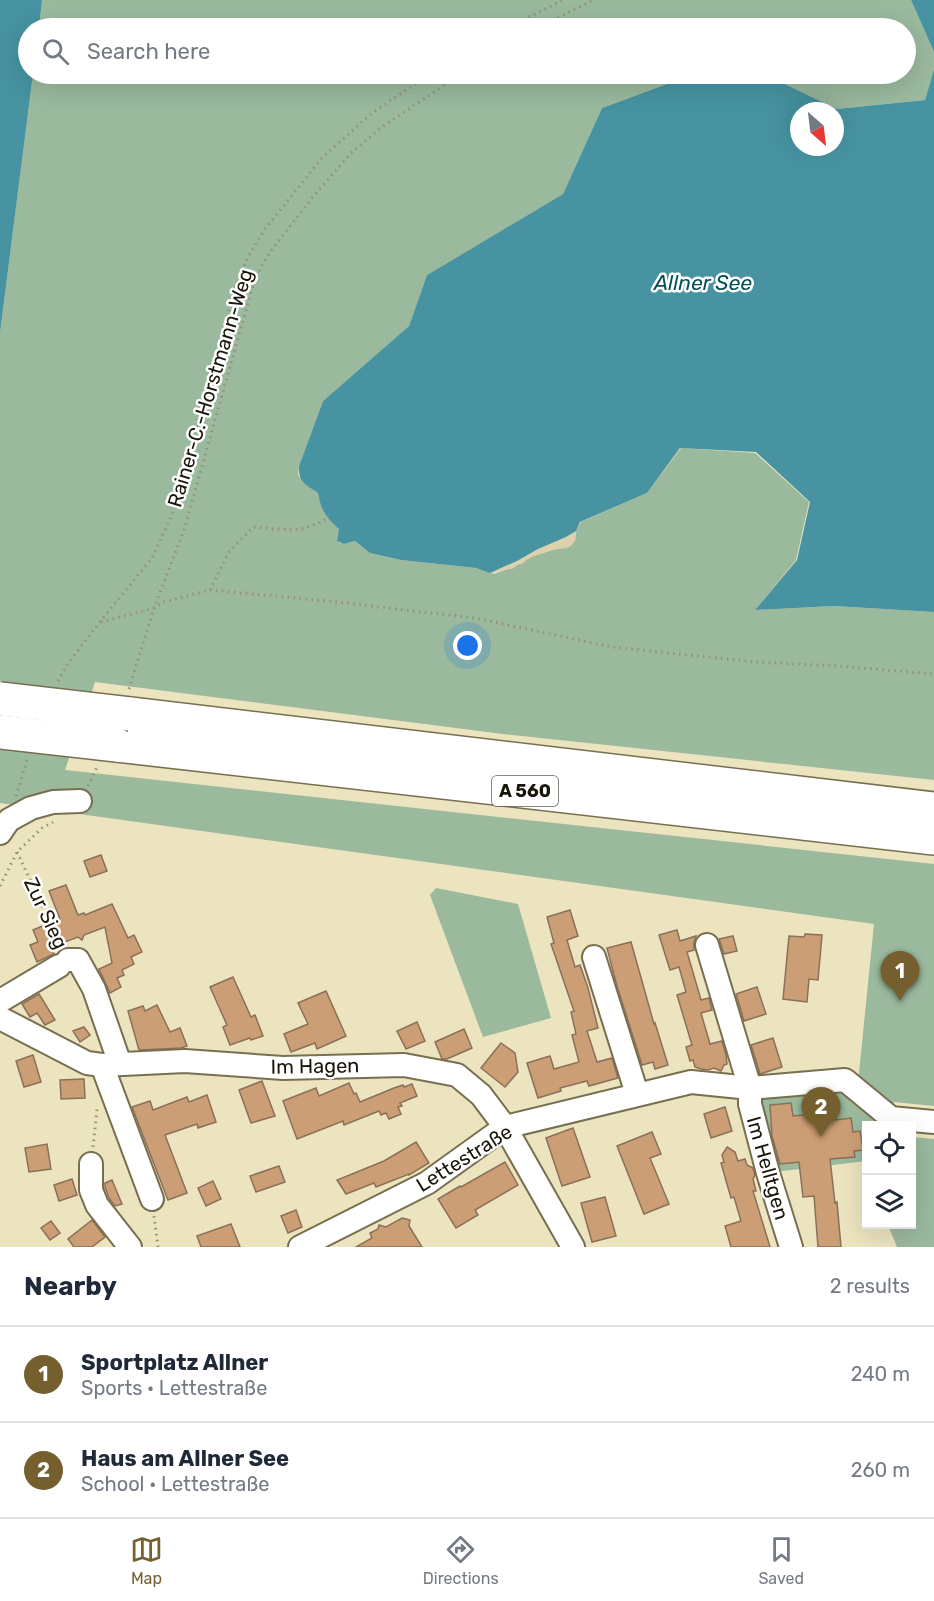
<!DOCTYPE html>
<meta charset="utf-8">
<style>
body{margin:0;font-family:Rubik,sans-serif;background:#f6f6f7;color:#1f2937}
.controls{position:absolute;right:18px;bottom:18px;display:grid;overflow:hidden;border-radius:0px;box-shadow:0 6px 24px #0002}
.controls button{width:54px;height:54px;display:grid;place-items:center;padding:0;border:0;border-bottom:2px solid #e0e1e3;background:#fff;color:#1f2937;font:30px sans-serif}
.compass{position:absolute;left:790px;top:102px;width:54px;height:54px;border-radius:50%;background:#fff;box-shadow:0 6px 24px #0002;rotate:152deg}
.you{position:absolute;left:468px;top:646px;width:21px;height:21px;margin:-15px;border:4px solid #fff;border-radius:50%;background:#1a73e8;box-shadow:0 0 0 9px #1a73e833}
.badge{display:grid;place-items:center;width:39px;height:39px;border-radius:50%;background:#755f2f;color:#fff;font-size:20px;font-weight:700}
.pin{position:absolute;translate:-50% -50px;filter:drop-shadow(0 2px 3px #0008)}
.pin::after{content:'';position:absolute;top:32px;width:21px;height:18px;background:inherit;clip-path:polygon(0 0,100% 0,50% 100%)}
.list{margin:0;padding:0;list-style:none}
h2{display:flex;justify-content:space-between;align-items:center;height:78px;margin:0;padding:0 24px;font-size:26px}
h2 small{font-size:20px;font-weight:400;color:#747a83}
.list li{display:grid;grid-template-columns:39px 1fr auto;gap:18px;align-items:center;box-sizing:border-box;height:96px;padding:0 24px;border-top:2px solid #e0e1e3}
.list b{display:block;font-size:22px;white-space:nowrap}
.list p{margin:0;font-size:20px;white-space:nowrap;color:#747a83}
.list em{font-size:20px;font-style:normal;color:#747a83}
.icon{flex:none;width:33px;height:33px;fill:none;stroke:currentColor;stroke-width:2;stroke-linecap:round;stroke-linejoin:round}
.map{position:relative;flex:none;width:934px;height:1247px;overflow:hidden}
.search{position:absolute;background:#fff;box-shadow:0 6px 24px #0002;left:18px;right:18px;top:18px;height:66px;display:flex;align-items:center;gap:15px;box-sizing:border-box;padding:0 21px;border-radius:33px;color:#747a83;font-size:22px}
.sheet{height:270px;background:#fff}
nav{display:flex;justify-content:space-around;align-items:center;box-sizing:border-box;height:84px;border-top:2px solid #e0e1e3;background:#fff;font-size:16px;color:#747a83}
nav a{display:grid;justify-items:center;gap:3px}
nav .on{color:#755f2f}
.map>svg:first-child{display:block}
</style>
<div class="map">
<svg width="934" height="1247" viewBox="0 0 934 1247">
<rect width="100%" height="100%" fill="#ece3bf"/>
<g fill="#9ab99d">
<path d="M42,0H911L934,52V69L925,100L837,109L764,74H906V28H39Z"/>
<path d="M33,74H694L602,108L563,194L427,275L409,326L323,401L299,466L298,475L308,486L318,493C321,510 327,518 339,529L338,542L344,544L355,541L370,553L401,560L476,568L495,574L519,564H522L527,558L556,549L566,548L575,541L576,531L581,522L647,493L681,448L755,453L809,502L796,560L755,610L834,606L934,612V780L503,734L95,682L65,770L934,864V1106L894,1102L892,1125L866,1126V1161L774,1172L758,1105L762,1098L767,1094L832,1087L861,1097L859,1073L874,924L0,803V333Z"/>
<path d="M436,888L518,904L551,1018L483,1037L430,895Z"/>
<path d="M912,1137L934,1139V1247H897L888,1225L912,1224Z"/>
</g>
<path fill="#dbd1ad" d="M576,531C576,536 576,541 572,545C568,549 563,548 558,549C548,550 528,557 522,564H519L512,569C504,568 498,575 490,573L517,561L538,549L566,537Z"/>
<g fill="#4793a1" fill-rule="evenodd">
<path d="M0,0H42L39,28H28V74H33L0,333Z"/>
<path d="M911,0H934V52Z"/>
<path d="M934,69V612L834,606L755,610L797,560L810,502L756,452L680,448L647,493L580,522L576,531L566,537L538,549L517,561L490,573L476,568L401,560L370,553L355,541L344,544L337,541L339,529C326,517 321,511 318,493C306,485 298,482 299,466L323,401L409,326L427,275L563,194L602,108L694,74H764L837,109L925,100ZM799,111H835V147H799Z"/>
</g>
<g fill="#cc9e75" stroke="#8b7059" stroke-width="1.5">
<path d="M101,855L107,871L90,877L84,861Z"/>
<path d="M66,885L78,915L84,913L85,915L112,904L128,938L134,935L142,952L131,957L134,964L122,970L124,975L117,978L121,987L110,993L99,969L112,963L105,927L84,935L82,940L78,937L51,947L54,954L37,962L30,945L38,942L33,930L60,919L49,891Z"/>
<path d="M570,910L578,936L567,940L575,967L580,965L588,988L598,1028L587,1031L597,1062L612,1058L618,1078L589,1086L587,1081L560,1088L561,1091L538,1098L527,1063L550,1056L554,1069L579,1062L572,1035L576,1034L571,1012L574,1011L551,944L554,943L547,917Z"/>
<path d="M677,930L680,941L696,936L694,942V950L687,952L701,1000L709,998L712,1010L701,1013L710,1044L722,1041L726,1055L727,1064L724,1065L721,1071L714,1068L708,1070L701,1069L695,1067L693,1060L690,1061L686,1047L692,1045L677,995L686,992L679,967L670,970L659,935Z"/>
<path d="M805,934L822,935L818,980L809,979L807,1002L783,999L789,936L804,937Z"/>
<path d="M733,936L737,951L724,954L719,939Z"/>
<path d="M631,942L654,1024L655,1023L668,1065L655,1069L653,1062L642,1065L617,986L607,948Z"/>
<path d="M233,977L251,1017L255,1015L263,1036L251,1040L250,1038L230,1045L223,1027L227,1025L210,987Z"/>
<path d="M757,987L766,1014L744,1021L736,994Z"/>
<path d="M326,991L346,1036L317,1049L315,1043L291,1052L284,1034L308,1024L298,1003Z"/>
<path d="M39,994L55,1020L45,1025L37,1013L30,1017L22,1004Z"/>
<path d="M157,1005L170,1032L180,1028L187,1046L181,1048L139,1050L128,1011L143,1006L145,1011Z"/>
<path d="M417,1022L425,1041L406,1049L397,1031Z"/>
<path d="M84,1027L90,1035L80,1042L73,1031Z"/>
<path d="M464,1029L472,1048L447,1059H442L435,1042Z"/>
<path d="M773,1038L782,1067L760,1074L751,1045Z"/>
<path d="M501,1043L515,1053L518,1072L505,1087L481,1068Z"/>
<path d="M33,1055L41,1082L24,1087L16,1061Z"/>
<path d="M84,1079L85,1098L61,1099L60,1080Z"/>
<path d="M262,1081L275,1116L251,1123L239,1090Z"/>
<path d="M349,1083L354,1094L356,1093L360,1102L394,1088L403,1085L404,1087L412,1084L417,1096L400,1103L402,1106L398,1107L401,1114L389,1119L386,1113L381,1115L379,1111L344,1125L343,1121L297,1139L283,1101L316,1088L319,1096Z"/>
<path d="M207,1095L216,1122L198,1128L197,1124L165,1135L187,1193L168,1200L132,1107L150,1101L153,1110L187,1097L189,1102Z"/>
<path d="M791,1103L793,1116L836,1112V1120L851,1118L853,1132L860,1131L863,1150L854,1151L855,1157L830,1159L835,1203L837,1202L841,1247H818L814,1196L803,1197L799,1162L780,1164L772,1136L770,1105Z"/>
<path d="M725,1107L732,1131L711,1138L704,1114Z"/>
<path d="M573,1128L590,1177L562,1186L546,1138Z"/>
<path d="M652,1132L661,1154L650,1158L669,1204L644,1214L617,1146Z"/>
<path d="M416,1142L429,1163L409,1175V1174L376,1187L374,1183L346,1194L337,1180L384,1161Z"/>
<path d="M47,1144L51,1169L29,1172L25,1148Z"/>
<path d="M727,1147L735,1152L738,1161L745,1159L747,1165L753,1168L755,1175L753,1179L756,1191H753L770,1247H731L725,1226L741,1221L734,1197L731,1198L721,1163L724,1162L722,1155Z"/>
<path d="M505,1162L518,1185L475,1210L478,1215L456,1228L438,1199L460,1186L461,1187Z"/>
<path d="M279,1166L285,1182L256,1192L250,1176Z"/>
<path d="M72,1179L77,1195L59,1201L54,1185Z"/>
<path d="M112,1180L122,1204L115,1206L109,1198L105,1187V1183Z"/>
<path d="M213,1181L221,1199L206,1206L198,1188Z"/>
<path d="M605,1197L616,1236L592,1242L581,1203Z"/>
<path d="M296,1210L302,1227L288,1233L281,1216Z"/>
<path d="M402,1218L410,1220L409,1226L422,1247H356L372,1238L370,1233L378,1229L379,1225L386,1227Z"/>
<path d="M92,1220L105,1237L92,1247H74L68,1239Z"/>
<path d="M51,1221L60,1233L50,1240L41,1228Z"/>
<path d="M231,1224L240,1247H201L197,1236Z"/>
</g>
<g fill="none" stroke-linecap="round" stroke-linejoin="round">
<defs>
<g id="minor">
<path d="M0,833L9,820L31,808L53,802L80,801"/>
<path d="M707,945L750,1088V1104L768,1173L791,1247"/>
<path d="M594,957L637,1094"/>
<path d="M68,960H78L94,989L120,1064"/>
<path d="M0,1001L59,966"/>
<path d="M0,1018L87,1063L102,1065L185,1061L283,1068L404,1065L457,1075L481,1095L505,1127L573,1247"/>
<path d="M102,1065L152,1199"/>
<path d="M91,1164V1190L97,1205L130,1247"/>
<path d="M300,1247L427,1183L505,1127L691,1082L750,1088L845,1080L891,1118L934,1122"/>
</g>
<g id="highway">
<path d="M130,714L934,809"/>
<path d="M117,745L934,838"/>
</g>
</defs>
<use href="#minor" stroke="#776f4f" stroke-width="26"/>
<use href="#highway" stroke="#776f4f" stroke-width="36"/>
<g stroke="#969075" stroke-width="3" stroke-dasharray="1.5 4.5" stroke-linecap="butt">
<path d="M507,28L563,0"/>
<path d="M536,28L594,0"/>
<path d="M210,590L229,552L253,527C283,529 301,535 327,518"/>
<path d="M101,622L154,608L164,602L210,590L328,601L475,618L612,647L755,662L839,666L934,674"/>
<path d="M58,681L67,665L99,623L152,558L173,512L236,285L247,259L265,229L322,158L372,113L430,74"/>
<path d="M129,689L154,608L184,530L252,289L261,267L273,248L312,198L352,152L382,127L461,74"/>
<path d="M88,786L98,765"/>
<path d="M16,796L28,757"/>
<path d="M17,852L60,944"/>
<path d="M0,886L17,852L42,828L53,822"/>
<path d="M93,1147L97,1109"/>
<path d="M154,1216L158,1247"/>
</g>
<use href="#minor" stroke="#fff" stroke-width="22"/>
<use href="#highway" stroke="#fff" stroke-width="33"/>
<defs>
<g id="highway-bridge">
<path d="M0,699L130,714"/>
<path d="M0,732L117,745"/>
</g>
</defs>
<use href="#highway-bridge" stroke="#776f4f" stroke-width="36" stroke-linecap="butt"/>
<use href="#highway-bridge" stroke="#fff" stroke-width="33"/>
</g>
<g text-anchor="middle" stroke-width="5" stroke-linejoin="round" paint-order="stroke">
<rect fill="#fff" stroke="#5e5c53" stroke-width="1.5" x="492" y="776" width="66" height="30" rx="4.5"/>
<g font-size="18" font-weight="bold" fill="#191609">
<text x="525" y="797">A 560</text>
</g>
<g font-size="20" fill="#191609" stroke="#fff">
<text transform="translate(210 388) rotate(-73)" y="7">Rainer-C.-Horstmann-Weg</text>
<text transform="translate(46 913) rotate(65)" y="7">Zur Sieg</text>
<text transform="translate(315 1066) rotate(-1)" y="7">Im Hagen</text>
<text transform="translate(464 1158) rotate(-32)" y="7">Lettestraße</text>
<text transform="translate(768 1168) rotate(74)" y="7">Im Helltgen</text>
</g>
<g font-size="21" font-style="italic" fill="#084e58" stroke="#fff">
<text x="703" y="290">Allner See</text>
</g>
</g>
</svg>
<div class="controls">
<button><svg class="icon" aria-label="locate" viewBox="0 0 24 24"><circle cx="12" cy="12" r="6"/><path d="M12 2v4M12 18v4M2 12h4M18 12h4"/></svg></button>
<button><svg class="icon" aria-label="layers" viewBox="0 0 24 24"><path d="M12 4l9 5-9 5-9-5zM3 14l9 5 9-5"/></svg></button>
</div>
<svg class="compass" viewBox="-18 -18 36 36"><path d="M0-13l5 13h-10z" fill="#e53935"/><path d="M0 13l5-13h-10z" fill="#747a83"/></svg>
<div class="you"></div>
<div class="pin badge" style="left:900px;top:1001px">1</div>
<div class="pin badge" style="left:821px;top:1137px">2</div>
<div class="search"><svg class="icon" aria-label="search" viewBox="0 0 24 24"><circle cx="10" cy="10" r="6"/><path d="M15 15l6 6"/></svg>Search here</div>
</div>
<section class="sheet">
<h2>Nearby<small>2 results</small></h2>
<ul class="list">
<li><span class="badge">1</span><div><b>Sportplatz Allner</b><p>Sports · Lettestraße</p></div><em>240 m</em></li>
<li><span class="badge">2</span><div><b>Haus am Allner See</b><p>School · Lettestraße</p></div><em>260 m</em></li>
</ul>
</section>
<nav>
<a class="on"><svg class="icon" aria-label="map" viewBox="0 0 24 24"><path d="M3 6l6-2 6 2 6-2v14l-6 2-6-2-6 2zM9 4v14M15 6v14"/></svg>Map</a>
<a><svg class="icon" aria-label="directions" viewBox="0 0 24 24"><path d="M12 3l9 9-9 9-9-9zM9 14v-3h6M13 9l2 2-2 2"/></svg>Directions</a>
<a><svg class="icon" aria-label="saved" viewBox="0 0 24 24"><path d="M7 4h10v16l-5-4-5 4z"/></svg>Saved</a>
</nav>
